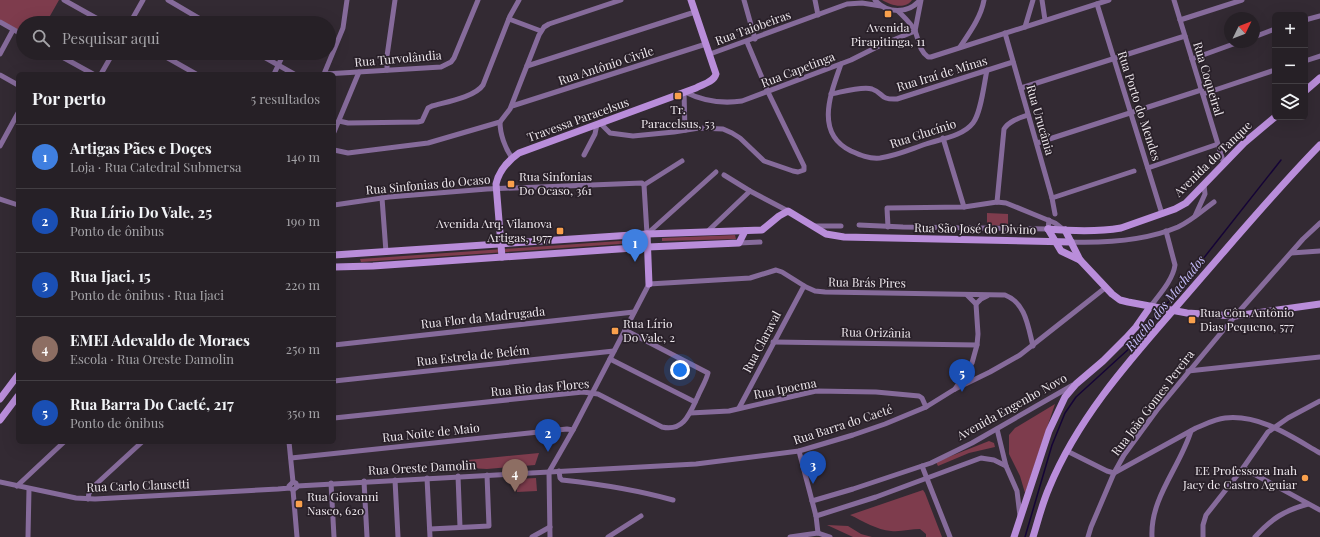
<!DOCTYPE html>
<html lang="pt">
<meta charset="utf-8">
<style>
body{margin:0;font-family:"Playfair Display",serif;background:#322d32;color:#f1f3f6}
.controls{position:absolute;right:12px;top:12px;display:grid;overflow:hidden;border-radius:6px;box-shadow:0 4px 16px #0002}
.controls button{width:36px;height:36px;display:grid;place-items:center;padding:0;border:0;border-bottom:1px solid #423e43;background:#262026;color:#f1f3f6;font:20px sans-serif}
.compass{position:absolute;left:1224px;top:12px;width:36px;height:36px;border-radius:50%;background:#262026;box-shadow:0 4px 16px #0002;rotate:47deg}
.you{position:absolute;left:680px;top:370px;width:14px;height:14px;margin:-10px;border:3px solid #fff;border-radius:50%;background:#1a73e8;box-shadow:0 0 0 6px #1a73e833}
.badge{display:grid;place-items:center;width:26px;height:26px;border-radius:50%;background:#2563eb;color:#fff;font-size:13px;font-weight:700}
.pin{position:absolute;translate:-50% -33px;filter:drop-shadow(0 1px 2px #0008)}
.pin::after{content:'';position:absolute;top:21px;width:14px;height:12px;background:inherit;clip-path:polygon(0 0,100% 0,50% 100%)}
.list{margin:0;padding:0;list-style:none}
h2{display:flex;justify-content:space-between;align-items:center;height:52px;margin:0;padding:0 16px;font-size:17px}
h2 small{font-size:13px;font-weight:400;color:#a4a3a7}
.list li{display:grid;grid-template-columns:26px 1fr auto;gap:12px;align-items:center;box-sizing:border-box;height:64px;padding:0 16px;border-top:1px solid #423e43}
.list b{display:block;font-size:15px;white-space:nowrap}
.list p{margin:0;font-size:13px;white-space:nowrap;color:#a4a3a7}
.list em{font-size:13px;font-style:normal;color:#a4a3a7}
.icon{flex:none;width:22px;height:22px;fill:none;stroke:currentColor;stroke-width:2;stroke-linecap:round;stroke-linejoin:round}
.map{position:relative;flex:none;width:1320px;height:537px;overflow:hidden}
.search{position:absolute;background:#262026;box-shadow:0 4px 16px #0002;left:16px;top:16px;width:320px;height:44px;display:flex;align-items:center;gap:10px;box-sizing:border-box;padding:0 14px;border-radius:22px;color:#a4a3a7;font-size:15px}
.panel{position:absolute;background:#262026;box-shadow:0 4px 16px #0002;left:16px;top:72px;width:320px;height:372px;border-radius:6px}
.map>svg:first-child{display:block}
</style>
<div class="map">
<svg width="1320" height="537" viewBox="0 0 1320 537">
<rect width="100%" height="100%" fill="#332a33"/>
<g fill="#7e3c4d">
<path d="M0,0H59L46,23H23V34L0,20Z"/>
<path d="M882,0H912C905,10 890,5 882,0Z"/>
<path d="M987,213L1008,214V226L987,225Z"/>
<path d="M735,235L736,239L662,241V238Z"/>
<path d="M634,240V243L361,262L360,259Z"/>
<path d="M1055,404L1025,493L1020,476L1009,454V435L1015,428Z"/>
<path d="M989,441L994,443L995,447L969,453L938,466L936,462Z"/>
<path d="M539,453L535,465L487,469L468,468V460Z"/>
<path d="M536,478L537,491L517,492L516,479Z"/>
<path d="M923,490L925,493L942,537H926V534L920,529C911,529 901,532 891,531C877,530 863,521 850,515Z"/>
<path d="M827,525L848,526L861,534L872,537H853Z"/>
</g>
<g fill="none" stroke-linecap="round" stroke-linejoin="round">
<g stroke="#150436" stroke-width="1.5">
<path d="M1164,307L1184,283L1281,160"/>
<path d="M1025,537L1052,445L1065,413L1076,397L1132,346L1160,311"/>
</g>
<g stroke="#866b9b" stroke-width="5">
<path d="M64,0L105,23"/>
<path d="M168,0L207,23"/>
<path d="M744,0L755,39"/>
<path d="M815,0L818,15"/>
<path d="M875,0C887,14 908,14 920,0"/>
<path d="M1042,0L1045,20"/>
<path d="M1174,0L1224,164"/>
<path d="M1097,4L1162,214"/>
<path d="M898,11C904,17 911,23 915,31C919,40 919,51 928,57H931L1109,0"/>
<path d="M509,19L541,31"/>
<path d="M1180,20L1242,0"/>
<path d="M1305,20L1320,16"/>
<path d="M0,22L23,35"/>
<path d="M130,23L143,0"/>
<path d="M1025,27L1033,0"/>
<path d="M915,31L921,0"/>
<path d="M1005,33L1052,198L1055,214"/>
<path d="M1254,37L1275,29"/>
<path d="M960,47C970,32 981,17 984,0"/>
<path d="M55,53L93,74"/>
<path d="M159,53L196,74"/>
<path d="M257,53L294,74"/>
<path d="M0,54L13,30"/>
<path d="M710,54L847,4L862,3L881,6"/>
<path d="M1192,59L1239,42"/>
<path d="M1305,61L1320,56"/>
<path d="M841,64C831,93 814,133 851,151C860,155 869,159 880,158C896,156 911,149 926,144C941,139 963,136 973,123C981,113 984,84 987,70"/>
<path d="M527,66L695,12"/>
<path d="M387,70V56L395,0"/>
<path d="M101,74L113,53"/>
<path d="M274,74L284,53"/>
<path d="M324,74L343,28L347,0"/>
<path d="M325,74L441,67L451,62L454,58L478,0"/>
<path d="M0,75L18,85"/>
<path d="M1021,88L1185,36"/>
<path d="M684,92L685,130"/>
<path d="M685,92C703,101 722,104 742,101L851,60L881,45L915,31"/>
<path d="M831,94C842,92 862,86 872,89C884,93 879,100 897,99L1013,62"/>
<path d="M1203,94L1275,70"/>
<path d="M512,106L706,44"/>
<path d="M339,121L348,123L418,122L422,121L428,108L432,106C446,102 475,97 483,85L510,16L519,0"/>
<path d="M500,122C500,134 505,148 512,158"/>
<path d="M600,123L610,133L633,136L674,132L699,128L723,129L732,133L740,138L764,161L793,171L798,172L804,170V166L768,92L747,42"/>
<path d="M334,132L359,72"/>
<path d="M943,138L964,207"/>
<path d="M1037,143L1201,90"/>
<path d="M0,146L18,113"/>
<path d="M334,150L348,153L428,143L500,122L510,109L539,35L544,27L549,24L621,0"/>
<path d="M584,155L595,134L597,124"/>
<path d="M1148,168L1218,144"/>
<path d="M724,175L750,191L788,211"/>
<path d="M644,185L647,234"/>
<path d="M644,185L682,161"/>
<path d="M382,198L386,252"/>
<path d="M1052,198L1134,171"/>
<path d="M0,199L18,205"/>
<path d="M997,202L1004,129C1009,121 1019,118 1028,115"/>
<path d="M334,205L389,197L487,189L642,183L644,185"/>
<path d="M1195,216L1205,194L1204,185"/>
<path d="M859,225L903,227L1048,229L1049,220"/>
<path d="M814,226H841"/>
<path d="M888,227L887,208L964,207L997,202L1006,203L1033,214L1055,223L1064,230"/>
<path d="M707,232L750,191"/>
<path d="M647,234L716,172"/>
<path d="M1071,242C1106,243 1145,241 1178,227C1191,221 1202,211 1214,202"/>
<path d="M739,243L760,242"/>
<path d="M1291,253L1320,251"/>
<path d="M976,304L981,299L987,296"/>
<path d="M1150,307C1159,295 1173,280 1175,265L1166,231"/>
<path d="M773,342L977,345"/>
<path d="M334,345L634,312"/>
<path d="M610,359L695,402"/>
<path d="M1188,371L1320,357"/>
<path d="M334,381L614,351"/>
<path d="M955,389L972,363L977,345L978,334L976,304L967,295"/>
<path d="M739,408L804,286"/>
<path d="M690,413L729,411L816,391L876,392L919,396L922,398L926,407"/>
<path d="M334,418L583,392L598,394L662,427C684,432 690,413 698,396C701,389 706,381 708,373L625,330"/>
<path d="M997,429L1006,466L1017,491L1020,516"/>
<path d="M289,442L293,482"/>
<path d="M799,451L816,516L818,533"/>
<path d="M1067,451L1107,471L1114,473"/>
<path d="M291,458L567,429L573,430"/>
<path d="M922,466L950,537"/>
<path d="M1243,468L1320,510"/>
<path d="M559,471L560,478L562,480C599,484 637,490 673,500"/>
<path d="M1114,473L1196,428C1206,424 1215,419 1225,418C1260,414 1292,437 1320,453"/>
<path d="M458,476L460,527"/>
<path d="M427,478L430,537"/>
<path d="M395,480L398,537"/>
<path d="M364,481L367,537"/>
<path d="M0,482L76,498L95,499L278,489L290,488L293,490L297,487L296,483L293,482L289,486L290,488"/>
<path d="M331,483L334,537"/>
<path d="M17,486L64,442"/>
<path d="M297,486L696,464L799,451L853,435L885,424L926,407L955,389L990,372L1020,355L1105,288"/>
<path d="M293,490L297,537"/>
<path d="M88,499L89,493L93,487L142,442"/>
<path d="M812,501L853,489L931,463L972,443L1073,385"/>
<path d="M816,516L876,497L981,458L994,460L1006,466"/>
<path d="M430,529L489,526L487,475"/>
<path d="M28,537L29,489"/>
<path d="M532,537L550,527"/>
<path d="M550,537L549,472L573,430L649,284L750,278L776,270L782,272L806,287L815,291L825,292L1005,295C1026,303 1028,327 1033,346"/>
<path d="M608,537L641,516"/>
<path d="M790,537L818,533L830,537"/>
<path d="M1088,537L1091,527L1114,473L1124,455L1157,410L1235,316L1303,239L1320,223"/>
<path d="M1152,537C1150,498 1180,467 1191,431"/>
<path d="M1203,537V525L1206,515L1243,468L1268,432L1288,418L1320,401"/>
<path d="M1255,537C1272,518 1284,511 1308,504"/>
</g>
<g stroke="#b98dda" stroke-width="7">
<path d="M1305,91L1320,78"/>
<path d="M1048,229C1072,231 1097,232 1121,228L1175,209L1186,203L1244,143L1275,117"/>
<path d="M1048,229L1061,251L1080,260"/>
<path d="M1065,230L1080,260L1112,294L1120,300L1128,302L1187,313L1235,316L1320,304"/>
<path d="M647,234L649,284"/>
<path d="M334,255L647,234L762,230L779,216L788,211L826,234L844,237L1071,242"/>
<path d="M502,257L496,184C499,171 509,160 519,153L696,88C703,84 714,82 716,74L691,0"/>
<path d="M334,267L373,266L648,247L739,243L745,231"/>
<path d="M0,399L18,375"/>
<path d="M0,420L18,396"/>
<path d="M1014,537L1049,431L1065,397L1076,384L1103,361L1126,338L1136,327L1150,307"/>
<path d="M1033,537C1038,521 1042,504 1049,488C1081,410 1141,348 1195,285C1236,238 1276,190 1320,145"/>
</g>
</g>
<g fill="#f9a04c" stroke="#292029" stroke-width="1.5">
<rect x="884" y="10" width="8" height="8" rx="2"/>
<rect x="674" y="92" width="8" height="8" rx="2"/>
<rect x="507" y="180" width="8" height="8" rx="2"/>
<rect x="556" y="227" width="8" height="8" rx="2"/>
<rect x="1188" y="316" width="8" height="8" rx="2"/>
<rect x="611" y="327" width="8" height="8" rx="2"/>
<circle cx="1305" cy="478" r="4"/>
<rect x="295" y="500" width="8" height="8" rx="2"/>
</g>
<g text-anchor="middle" stroke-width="3.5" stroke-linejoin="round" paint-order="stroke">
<g font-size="12" fill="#ede7ec" stroke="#292029">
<text transform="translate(753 28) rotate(-20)" y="4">Rua Taiobeiras</text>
<text transform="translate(398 59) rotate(-5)" y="4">Rua Turvolândia</text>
<text transform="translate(606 66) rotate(-18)" y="4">Rua Antônio Civile</text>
<text transform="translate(798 70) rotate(-21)" y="4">Rua Capetinga</text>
<text transform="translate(942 74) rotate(-17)" y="4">Rua Iraí de Minas</text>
<text transform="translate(1208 79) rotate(73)" y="4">Rua Coqueiral</text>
<text transform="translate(1139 106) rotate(72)" y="4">Rua Porto do Mendes</text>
<text transform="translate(578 120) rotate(-20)" y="4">Travessa Paracelsus</text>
<text transform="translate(1040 120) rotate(74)" y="4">Rua Urucânia</text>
<text transform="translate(923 134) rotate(-18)" y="4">Rua Glucínio</text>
<text transform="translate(1213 159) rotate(-44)" y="4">Avenida do Tanque</text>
<text transform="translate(428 185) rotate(-5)" y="4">Rua Sinfonias do Ocaso</text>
<text transform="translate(975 229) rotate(1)" y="4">Rua São José do Divino</text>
<text transform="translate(867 283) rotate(1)" y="4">Rua Brás Pires</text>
<text transform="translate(483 318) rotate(-6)" y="4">Rua Flor da Madrugada</text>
<text transform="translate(876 333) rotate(1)" y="4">Rua Orizânia</text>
<text transform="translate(762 342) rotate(-62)" y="4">Rua Claraval</text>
<text transform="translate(473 356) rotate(-6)" y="4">Rua Estrela de Belém</text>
<text transform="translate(540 388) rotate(-5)" y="4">Rua Rio das Flores</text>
<text transform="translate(785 389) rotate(-11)" y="4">Rua Ipoema</text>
<text transform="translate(1153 403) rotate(-53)" y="4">Rua João Gomes Pereira</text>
<text transform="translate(1012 407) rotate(-29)" y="4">Avenida Engenho Novo</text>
<text transform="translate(843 425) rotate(-18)" y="4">Rua Barra do Caeté</text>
<text transform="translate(431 433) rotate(-6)" y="4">Rua Noite de Maio</text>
<text transform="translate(422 468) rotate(-3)" y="4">Rua Oreste Damolin</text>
<text transform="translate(138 486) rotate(-2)" y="4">Rua Carlo Clausetti</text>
</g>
<g font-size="12" fill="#ede7ec" stroke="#292029" text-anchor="start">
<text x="888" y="32" text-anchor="middle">Avenida<tspan x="888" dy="14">Pirapitinga, 11</tspan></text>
<text x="678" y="114" text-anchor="middle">Tr.<tspan x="678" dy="14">Paracelsus, 53</tspan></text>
<text x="519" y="181">Rua Sinfonias<tspan x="519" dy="14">Do Ocaso, 361</tspan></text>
<text x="552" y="228" text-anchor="end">Avenida Arq. Vilanova<tspan x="552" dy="14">Artigas, 1977</tspan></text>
<text x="1200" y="317">Rua Côn. Antônio<tspan x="1200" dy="14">Dias Pequeno, 577</tspan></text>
<text x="623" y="328">Rua Lírio<tspan x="623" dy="14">Do Vale, 2</tspan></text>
<text x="1297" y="475" text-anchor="end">EE Professora Inah<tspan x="1297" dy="14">Jacy de Castro Aguiar</tspan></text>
<text x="307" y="501">Rua Giovanni<tspan x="307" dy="14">Nasco, 620</tspan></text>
</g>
<g font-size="13" font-style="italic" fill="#c3baf7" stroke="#292029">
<text transform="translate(1165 303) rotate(-51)" y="5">Riacho dos Machados</text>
</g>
</g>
</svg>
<div class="controls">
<button>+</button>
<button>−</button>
<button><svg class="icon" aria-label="layers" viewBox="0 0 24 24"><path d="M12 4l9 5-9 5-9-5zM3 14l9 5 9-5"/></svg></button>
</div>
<svg class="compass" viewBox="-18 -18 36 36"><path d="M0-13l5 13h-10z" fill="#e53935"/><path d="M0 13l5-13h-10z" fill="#a4a3a7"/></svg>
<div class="you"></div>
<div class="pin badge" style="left:635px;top:262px;background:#3f7fe0">1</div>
<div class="pin badge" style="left:548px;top:452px;background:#1a4fb4">2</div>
<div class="pin badge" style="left:813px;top:484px;background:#1a4fb4">3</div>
<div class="pin badge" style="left:515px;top:492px;background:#8d6e63">4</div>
<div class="pin badge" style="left:962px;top:392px;background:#1a4fb4">5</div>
<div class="search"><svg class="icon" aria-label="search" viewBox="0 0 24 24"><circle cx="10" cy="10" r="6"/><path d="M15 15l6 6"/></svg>Pesquisar aqui</div>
<section class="panel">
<h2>Por perto<small>5 resultados</small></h2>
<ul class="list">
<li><span class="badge" style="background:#3f7fe0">1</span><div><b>Artigas Pães e Doçes</b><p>Loja · Rua Catedral Submersa</p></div><em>140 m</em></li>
<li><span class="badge" style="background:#1a4fb4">2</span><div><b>Rua Lírio Do Vale, 25</b><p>Ponto de ônibus</p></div><em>190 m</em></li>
<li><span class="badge" style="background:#1a4fb4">3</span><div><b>Rua Ijaci, 15</b><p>Ponto de ônibus · Rua Ijaci</p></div><em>220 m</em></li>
<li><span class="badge" style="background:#8d6e63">4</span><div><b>EMEI Adevaldo de Moraes</b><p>Escola · Rua Oreste Damolin</p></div><em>250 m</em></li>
<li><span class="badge" style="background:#1a4fb4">5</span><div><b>Rua Barra Do Caeté, 217</b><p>Ponto de ônibus</p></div><em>350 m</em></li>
</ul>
</section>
</div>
